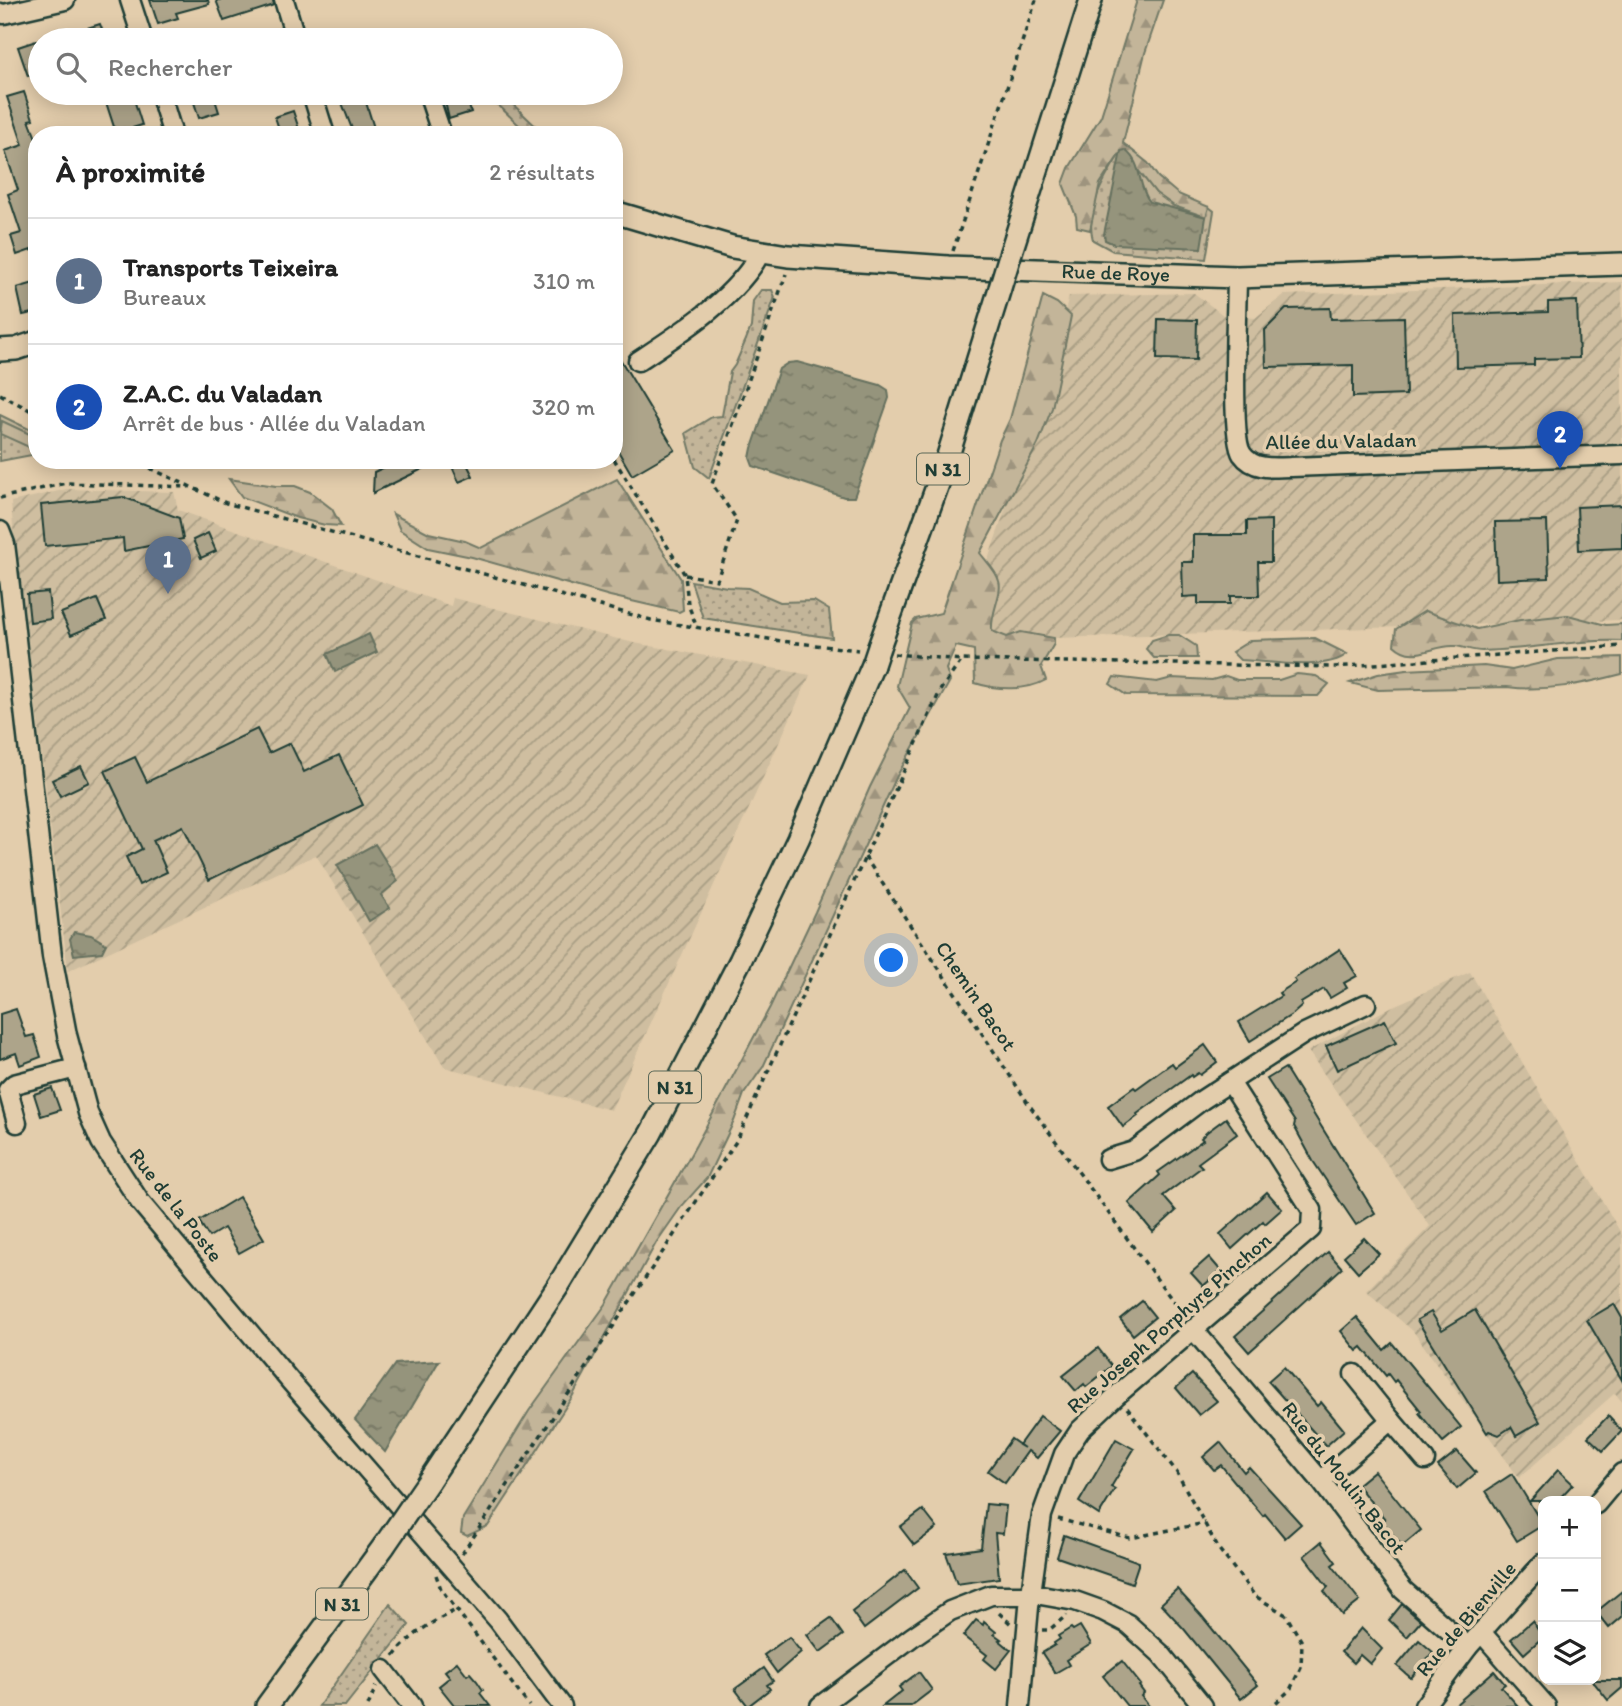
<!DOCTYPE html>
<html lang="fr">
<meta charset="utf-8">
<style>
body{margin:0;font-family:Itim,sans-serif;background:#f6f6f6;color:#222}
.controls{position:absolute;right:21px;bottom:21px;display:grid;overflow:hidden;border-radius:14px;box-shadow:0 4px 18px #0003}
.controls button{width:63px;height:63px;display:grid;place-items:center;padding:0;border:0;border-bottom:2px solid #e0e0e0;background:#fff;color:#222;font:35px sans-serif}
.you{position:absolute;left:892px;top:961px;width:24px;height:24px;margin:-18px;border:5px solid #fff;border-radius:50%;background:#1a73e8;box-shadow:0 0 0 10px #1a73e833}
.badge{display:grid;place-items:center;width:46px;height:46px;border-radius:50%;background:#1a73e8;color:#fff;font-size:23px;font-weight:700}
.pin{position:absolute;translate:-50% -58px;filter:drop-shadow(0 2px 4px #0008)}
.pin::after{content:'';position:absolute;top:37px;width:24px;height:21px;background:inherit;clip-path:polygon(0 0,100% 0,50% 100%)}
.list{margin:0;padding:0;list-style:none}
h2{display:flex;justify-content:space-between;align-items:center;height:91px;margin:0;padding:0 28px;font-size:30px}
h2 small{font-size:23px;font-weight:400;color:#767676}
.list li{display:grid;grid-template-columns:46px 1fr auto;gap:21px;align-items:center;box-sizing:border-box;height:126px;padding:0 28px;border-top:2px solid #e0e0e0}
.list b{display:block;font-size:26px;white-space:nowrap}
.list p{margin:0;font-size:23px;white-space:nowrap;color:#767676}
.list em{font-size:23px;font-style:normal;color:#767676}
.icon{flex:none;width:38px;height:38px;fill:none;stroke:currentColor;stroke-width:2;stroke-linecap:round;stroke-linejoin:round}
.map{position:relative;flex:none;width:1622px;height:1706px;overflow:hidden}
.search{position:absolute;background:#fff;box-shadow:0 4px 18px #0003;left:28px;top:28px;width:595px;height:77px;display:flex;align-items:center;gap:18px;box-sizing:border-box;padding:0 24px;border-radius:38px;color:#767676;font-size:26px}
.panel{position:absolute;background:#fff;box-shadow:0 4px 18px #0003;left:28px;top:126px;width:595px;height:343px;border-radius:28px}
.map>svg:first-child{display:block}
</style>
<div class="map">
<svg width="1622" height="1706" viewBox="0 0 1622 1706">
<defs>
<pattern id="industrial-furrows" width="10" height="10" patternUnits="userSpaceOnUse" patternTransform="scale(1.75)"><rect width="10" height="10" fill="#cfbea0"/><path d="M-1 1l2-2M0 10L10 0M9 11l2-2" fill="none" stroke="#a79c83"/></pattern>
<pattern id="green-dots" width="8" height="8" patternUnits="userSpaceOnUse" patternTransform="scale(1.75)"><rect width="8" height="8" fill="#c3b599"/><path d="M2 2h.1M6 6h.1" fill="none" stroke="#9e947e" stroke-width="1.8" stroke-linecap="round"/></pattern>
<pattern id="forest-firs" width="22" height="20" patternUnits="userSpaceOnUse" patternTransform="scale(1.75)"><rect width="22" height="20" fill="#c3b599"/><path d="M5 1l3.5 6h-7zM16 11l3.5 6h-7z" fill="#9e947e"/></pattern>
<pattern id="water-ripples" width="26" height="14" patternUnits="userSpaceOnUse" patternTransform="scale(1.75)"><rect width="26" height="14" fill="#95947c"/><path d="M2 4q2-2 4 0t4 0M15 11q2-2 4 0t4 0" fill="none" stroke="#797a66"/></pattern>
</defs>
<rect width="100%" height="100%" fill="#e3cdac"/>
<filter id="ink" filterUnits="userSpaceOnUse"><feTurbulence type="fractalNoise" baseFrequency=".0143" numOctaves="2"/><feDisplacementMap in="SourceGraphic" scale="14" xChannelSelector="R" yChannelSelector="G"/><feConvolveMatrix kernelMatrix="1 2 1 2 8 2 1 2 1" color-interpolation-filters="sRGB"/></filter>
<g filter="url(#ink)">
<g fill="url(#industrial-furrows)">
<path d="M1622,282V620L960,641L1041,406L1069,296L1194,293L1223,315L1255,318L1284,295Z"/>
<path d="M67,489L174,492L178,510L451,606L453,598L634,643L810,675L611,1110L444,1067L316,855L68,971L23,600L0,602V543L14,540L11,502Z"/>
<path d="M1470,972L1622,1235V1402L1615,1393L1519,1478L1413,1331L1366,1291L1430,1226L1308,1051L1391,1007Z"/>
</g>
<g fill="url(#green-dots)" stroke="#717966" stroke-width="2">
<path d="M486,93H501L545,135H529Z"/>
<path d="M1119,155L1138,170L1156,193L1205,216L1209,207L1214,211L1206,259L1113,251L1093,240C1085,210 1104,179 1119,155Z"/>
<path d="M761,290H772L775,297L709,478L695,467L686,433L712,417L722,416L730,372L735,365L745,342L751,327L753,301Z"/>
<path d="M0,415L37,433V454L0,461Z"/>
<path d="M691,581L727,587L748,588L780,602L814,601L829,610L832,638L703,618Z"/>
<path d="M390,1604L409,1625L345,1706H319Z"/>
</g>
<g fill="url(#forest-firs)" stroke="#717966" stroke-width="2">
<path d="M1137,0H1163L1145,53L1123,143L1148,163L1158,177L1178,194L1209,207L1206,217L1174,206L1156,193L1138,170L1119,155L1100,184L1090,230L1077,227L1076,216L1063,184L1069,168L1101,116Z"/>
<path d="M1043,296L1057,303L1071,316L1052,408L1038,444L980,553C986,561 997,572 999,581C1003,594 990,613 992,631L1007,637L1021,632L1054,638V644L1041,666L1046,680C1027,691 996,690 975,683L974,650L956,646L946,669L950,681L897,776L763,1067L744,1094L734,1121L707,1178L681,1207L656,1243L572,1397L488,1526L467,1536L461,1533L463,1518L529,1411L606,1304L696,1145L770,1007L815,912L870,787L910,708L897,686L912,623L916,619L941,613L1000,440L1010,419Z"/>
<path d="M229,479L276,486H295L310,492L332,509L341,526L325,525L297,518L242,497Z"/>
<path d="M617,479L681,579L683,610L679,612L610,596L472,557L428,548L400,530L393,514L429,533L465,541L481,548Z"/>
<path d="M1425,611L1477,629L1520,620L1568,615L1606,625L1622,624V641C1575,639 1528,650 1482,651C1473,651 1464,647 1455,646C1433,644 1414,664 1394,645L1396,629Z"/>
<path d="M1168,635H1179L1196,646L1197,658H1154L1146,649L1152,640Z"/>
<path d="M1315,638L1347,654C1326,672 1267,661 1240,660L1232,652L1251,640Z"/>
<path d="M1622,657V674C1584,684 1546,692 1507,687L1378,690L1350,683L1378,674L1406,670L1484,666L1512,670L1558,659Z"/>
<path d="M1297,674L1316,676L1329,684L1318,696L1126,695L1110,684L1114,677L1157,682L1172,678L1212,680L1226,676L1237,680H1279Z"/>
</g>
<path fill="#c3b599" stroke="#717966" stroke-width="2" d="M2,421L36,437L31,448L0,434Z"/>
<g fill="url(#water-ripples)" stroke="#66715f" stroke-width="2">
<path d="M1125,150C1144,165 1136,184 1150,202L1206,217L1201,248L1114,244L1105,240L1104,234L1121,151Z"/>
<path d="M797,362L880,385L888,390L889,398L854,497H844L753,466L750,458L752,448L779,369L788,363Z"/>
<path d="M369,634L377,652L335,672L327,654Z"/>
<path d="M375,844L398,881L381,895L390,908L369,921L337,865Z"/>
<path d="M74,932L91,935L106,944L102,952L74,955L70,939Z"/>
<path d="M439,1361L385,1452L355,1420L395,1364Z"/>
</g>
<g fill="#ada48a" stroke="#1f3d34" stroke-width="2">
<path d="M150,0H208L209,4L176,13L178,18L158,24Z"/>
<path d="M216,0H273L274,5L224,21Z"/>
<path d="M100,24L106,40H58V37Z"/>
<path d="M36,41L40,54V72L28,76L18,47Z"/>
<path d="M24,92L33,119L29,120L37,141V248L17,255L11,236L21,233L8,194L18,190L5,151L23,145L7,97Z"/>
<path d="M103,93H132L142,125L123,131V128L115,130Z"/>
<path d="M191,93H213L219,112L199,118Z"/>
<path d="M443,93H465L471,112L449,119Z"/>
<path d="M364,96L374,128L354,134L342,103Z"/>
<path d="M293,111L301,135H281L275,117Z"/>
<path d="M34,283L37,312L23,315L17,288Z"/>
<path d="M1577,301L1579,358L1534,359V365L1456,367L1455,315L1548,312V302Z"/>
<path d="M1330,308L1331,319L1404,317L1406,395L1353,397V365L1266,367L1265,330L1286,309Z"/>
<path d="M1158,319L1197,320L1196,360L1157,359Z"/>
<path d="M614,349L675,450L632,475L614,444Z"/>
<path d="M400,460H441L373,493L374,472Z"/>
<path d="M449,460H465L473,476L459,482Z"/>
<path d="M123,497L179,518L183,539L124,551L123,538L45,546L41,505Z"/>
<path d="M1622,505V548L1579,550L1577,507Z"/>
<path d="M1271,520V562H1258L1259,596H1230V604H1198V596L1183,597L1182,562H1193V535H1247V521Z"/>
<path d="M1547,521L1549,578L1497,580L1495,522Z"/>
<path d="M208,533L216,551L201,558L193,540Z"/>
<path d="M48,592L51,619L30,622L27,594Z"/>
<path d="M97,599L106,620L71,635L61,613Z"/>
<path d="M257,729L269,753L290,743L304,772L339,755L363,805L209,880L183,826L153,840L167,872L139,885L126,857L142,849L105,771L135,757L147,782Z"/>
<path d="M81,766L89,782L60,796L52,780Z"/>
<path d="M1340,949L1357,976L1344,983L1347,988L1330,998L1324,989L1301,1003L1302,1006L1293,1014L1250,1041L1239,1022L1281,996L1279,993L1296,982L1294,979Z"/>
<path d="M16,1009L26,1037L34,1035L41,1057L20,1065L16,1053L0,1059V1014Z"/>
<path d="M1385,1020L1396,1043L1337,1070L1326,1046Z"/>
<path d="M1205,1045L1217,1062L1200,1075L1198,1073L1192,1077L1191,1075L1137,1114L1138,1116L1123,1127L1108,1106L1134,1087L1136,1089L1172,1063L1175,1067Z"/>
<path d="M1285,1068L1375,1213L1356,1225L1313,1161L1294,1126L1295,1122L1267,1079Z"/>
<path d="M52,1088L60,1110L41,1116L34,1094Z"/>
<path d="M1226,1118L1237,1134L1198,1163L1202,1167L1163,1196L1176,1211L1153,1232L1129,1203L1160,1175L1158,1172L1203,1140L1201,1138L1207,1132Z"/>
<path d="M1267,1192L1282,1209L1265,1224L1263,1221L1232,1249L1220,1234Z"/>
<path d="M239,1197L264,1239L239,1253L224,1228L209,1237L199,1221Z"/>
<path d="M1364,1238L1379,1254L1358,1272L1344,1256Z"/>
<path d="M1328,1252L1342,1268L1249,1352L1235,1336Z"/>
<path d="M1209,1257L1221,1271L1203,1286L1191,1273Z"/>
<path d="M1142,1301L1155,1317L1133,1335L1120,1319Z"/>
<path d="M1614,1304L1622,1318V1380L1587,1320Z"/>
<path d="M1475,1310L1540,1422L1516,1436L1511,1427L1499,1435L1489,1431L1487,1433L1417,1320L1431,1312L1442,1330Z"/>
<path d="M1357,1317L1384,1350L1392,1343L1461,1427L1443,1442L1419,1413L1421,1411L1396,1380L1394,1382L1388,1374L1386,1376L1362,1347L1357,1351L1341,1331Z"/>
<path d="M1098,1348L1112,1366L1086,1387L1084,1384L1076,1391L1063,1376Z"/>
<path d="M1284,1367L1317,1406L1321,1402L1344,1430L1326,1446L1268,1381Z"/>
<path d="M1192,1374L1217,1401L1199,1415L1176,1388Z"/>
<path d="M1040,1416L1060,1431L1037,1458L1028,1451L1005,1483L988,1471L1011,1439L1024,1448L1019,1445Z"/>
<path d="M1608,1416L1622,1431L1603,1451L1588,1437Z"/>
<path d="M1116,1439L1134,1449L1111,1487L1115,1489L1099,1515L1079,1502Z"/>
<path d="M1220,1442L1244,1472L1249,1467L1301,1524L1285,1538L1265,1514L1263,1516L1221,1465L1214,1470L1203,1457Z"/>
<path d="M1457,1451L1476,1473L1457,1489L1438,1466Z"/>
<path d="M1558,1470L1573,1484L1557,1501H1530Z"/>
<path d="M1374,1471L1421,1530L1402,1546L1382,1521L1385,1519L1379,1512L1357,1485Z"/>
<path d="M1512,1474L1543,1525L1517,1541L1486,1491Z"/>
<path d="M986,1504L1006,1506L1003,1534L995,1533L999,1578L957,1584L946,1553L981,1548Z"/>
<path d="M923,1510L937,1528L914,1545L900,1527Z"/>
<path d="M1064,1535L1139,1562L1132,1583L1057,1557Z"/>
<path d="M1321,1542L1336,1562L1332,1565L1360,1601L1342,1615L1324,1591L1328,1587L1304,1556Z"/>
<path d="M905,1570L918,1588L864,1629L852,1612Z"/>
<path d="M1177,1589L1201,1615L1258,1685L1241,1699L1184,1629L1161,1604Z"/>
<path d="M1622,1591V1617L1609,1628L1596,1612Z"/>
<path d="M1402,1604L1421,1621L1407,1637L1389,1620Z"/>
<path d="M831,1618L843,1635L820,1652L807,1635Z"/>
<path d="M976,1620L983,1625L984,1622L996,1632L994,1634L1001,1639L999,1640L1011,1650L996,1669L984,1659L987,1655L963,1636Z"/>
<path d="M1532,1621L1543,1637L1524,1654L1511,1639Z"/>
<path d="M1080,1626L1091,1644L1066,1660L1069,1665L1055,1673L1042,1653L1055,1645L1054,1643L1060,1639L1058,1636L1071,1628L1073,1630Z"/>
<path d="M1361,1628L1382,1649L1370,1664L1360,1655L1353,1663L1341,1652Z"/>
<path d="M789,1637L801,1652L777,1673L764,1655Z"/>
<path d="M1419,1640L1433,1652L1411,1678L1397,1666Z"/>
<path d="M1122,1661L1141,1685L1139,1686L1144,1693L1141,1696L1149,1706H1127L1103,1676Z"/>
<path d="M457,1662L467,1675L470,1673L477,1681L483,1690L480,1693L490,1706H455L439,1686L450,1677L445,1671Z"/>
<path d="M764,1668L773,1681L767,1685L770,1689L748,1706L735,1689Z"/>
<path d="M1494,1671L1505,1684L1501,1687L1518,1706H1454Z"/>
<path d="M919,1672L932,1690L911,1706H883L902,1691L899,1687Z"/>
<path d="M1592,1680H1622V1688L1608,1700Z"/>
</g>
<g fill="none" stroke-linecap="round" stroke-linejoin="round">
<defs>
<g id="minor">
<path d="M130,0L143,40"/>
<path d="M284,0L296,40"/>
<path d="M0,13L4,14L65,0"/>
<path d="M160,93L173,135"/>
<path d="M312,93L325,135"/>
<path d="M428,93L442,135"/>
<path d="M1237,277C1237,306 1230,438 1242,454C1253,470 1274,468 1291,467L1622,455"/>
<path d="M638,361C682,332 736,298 761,252"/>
<path d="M0,531L5,544L7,560L52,956L67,1035L88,1113L101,1142L140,1202L291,1382L498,1620L562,1706"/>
<path d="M17,1123L8,1090L14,1084L76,1068"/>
<path d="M1108,1159L1134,1151L1202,1100L1305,1033L1366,1004"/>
<path d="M1193,1329L1321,1481L1403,1590L1468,1647"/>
<path d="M1391,1420L1425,1460"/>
<path d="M1321,1481L1391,1420L1354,1374"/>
<path d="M1596,1504L1622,1473"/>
<path d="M1481,1632L1546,1706"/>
<path d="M384,1670L412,1706"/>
<path d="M820,1706L912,1637L950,1611L991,1595H1041L1075,1601L1103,1611L1128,1624L1161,1654L1203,1706"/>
<path d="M1020,1706L1029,1607L1042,1515L1064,1454L1080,1430L1117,1395L1311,1229L1312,1210L1230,1082"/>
<path d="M1424,1706L1468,1647L1543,1563"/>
</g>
<g id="major">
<path id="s1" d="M614,212L732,247L788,256L948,267L1237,277L1622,264"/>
<path d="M1011,252L1091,0"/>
<path d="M0,350L16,349L37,342"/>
<path d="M879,647L947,459L1000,288"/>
<path d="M428,1482L558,1286L651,1133L740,961L798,839L873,665"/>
<path d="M267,1706L384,1546"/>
</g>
</defs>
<use href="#minor" stroke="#1f3d34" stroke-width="23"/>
<use href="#major" stroke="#1f3d34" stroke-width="26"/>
<g stroke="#1f3d34" stroke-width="3.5" stroke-dasharray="5 5" stroke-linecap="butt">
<path d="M953,251L1036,0"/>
<path d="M0,394L37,414"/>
<path d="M614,459L685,575L688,604L697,628"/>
<path d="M132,460L226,503L651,620L781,641L858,650"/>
<path d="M0,498L66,483L189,487"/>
<path d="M685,575L717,580L737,520L712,484L786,274"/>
<path d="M894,654L962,660L1334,667L1622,646"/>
<path d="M865,857L1030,1106L1184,1316"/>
<path d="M1127,1408L1176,1471L1218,1548L1255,1596L1286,1615L1302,1642L1301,1667L1290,1690L1272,1706"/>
<path d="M1058,1519L1130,1538L1205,1523"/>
<path d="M462,1554L737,1140L941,689L962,660"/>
<path d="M436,1575L441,1589L529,1706"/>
<path d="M999,1613L1011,1624"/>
<path d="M1042,1630H1049L1067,1615"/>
<path d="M394,1656C411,1634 432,1622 456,1610"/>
<path d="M368,1706L376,1686"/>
</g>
<use href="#minor" stroke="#e3cdac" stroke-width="18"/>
<use href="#major" stroke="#e3cdac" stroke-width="21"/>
<defs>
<g id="major-bridge">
<path d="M1000,288L1011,252"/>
<path d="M873,665L879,647"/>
<path d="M384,1546L428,1482"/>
</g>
</defs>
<use href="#major-bridge" stroke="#1f3d34" stroke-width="26" stroke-linecap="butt"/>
<use href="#major-bridge" stroke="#e3cdac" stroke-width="21"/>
</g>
</g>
<g text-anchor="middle" stroke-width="7" stroke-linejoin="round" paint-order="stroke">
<g fill="#e3cdac" stroke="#5a6858" stroke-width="2">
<rect x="917" y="453.5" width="52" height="31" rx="5"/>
<rect x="649" y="1071.5" width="52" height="31" rx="5"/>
<rect x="316" y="1588.5" width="52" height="31" rx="5"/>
</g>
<g font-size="19" font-weight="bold" fill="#1f3d34">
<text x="943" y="476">N 31</text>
<text x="675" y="1094">N 31</text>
<text x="342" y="1611">N 31</text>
</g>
<g font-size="21" fill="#1f3d34" stroke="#e3cdac">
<text dy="7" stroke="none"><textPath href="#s1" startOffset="508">Rue de Roye</textPath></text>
<text transform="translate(1341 441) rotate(-1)" y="7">Allée du Valadan</text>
<text transform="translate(976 996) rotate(56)" y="7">Chemin Bacot</text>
<text transform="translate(176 1205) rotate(52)" y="7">Rue de la Poste</text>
<text transform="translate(1169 1323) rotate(-41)" y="7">Rue Joseph Porphyre Pinchon</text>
<text transform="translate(1344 1478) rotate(52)" y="7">Rue du Moulin Bacot</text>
<text transform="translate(1466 1619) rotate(-50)" y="7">Rue de Bienville</text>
</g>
</g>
</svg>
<div class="controls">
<button>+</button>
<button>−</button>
<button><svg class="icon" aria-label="layers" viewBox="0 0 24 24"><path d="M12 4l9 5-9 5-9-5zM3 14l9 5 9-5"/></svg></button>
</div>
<div class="you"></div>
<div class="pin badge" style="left:168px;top:594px;background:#5c6f8a">1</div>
<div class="pin badge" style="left:1560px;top:469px;background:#1a4fb4">2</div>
<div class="search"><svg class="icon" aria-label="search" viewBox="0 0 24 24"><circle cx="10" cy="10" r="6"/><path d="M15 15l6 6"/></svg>Rechercher</div>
<section class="panel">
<h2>À proximité<small>2 résultats</small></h2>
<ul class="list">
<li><span class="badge" style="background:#5c6f8a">1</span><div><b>Transports Teixeira</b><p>Bureaux</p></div><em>310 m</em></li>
<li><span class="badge" style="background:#1a4fb4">2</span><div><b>Z.A.C. du Valadan</b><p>Arrêt de bus · Allée du Valadan</p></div><em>320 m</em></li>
</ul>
</section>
</div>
